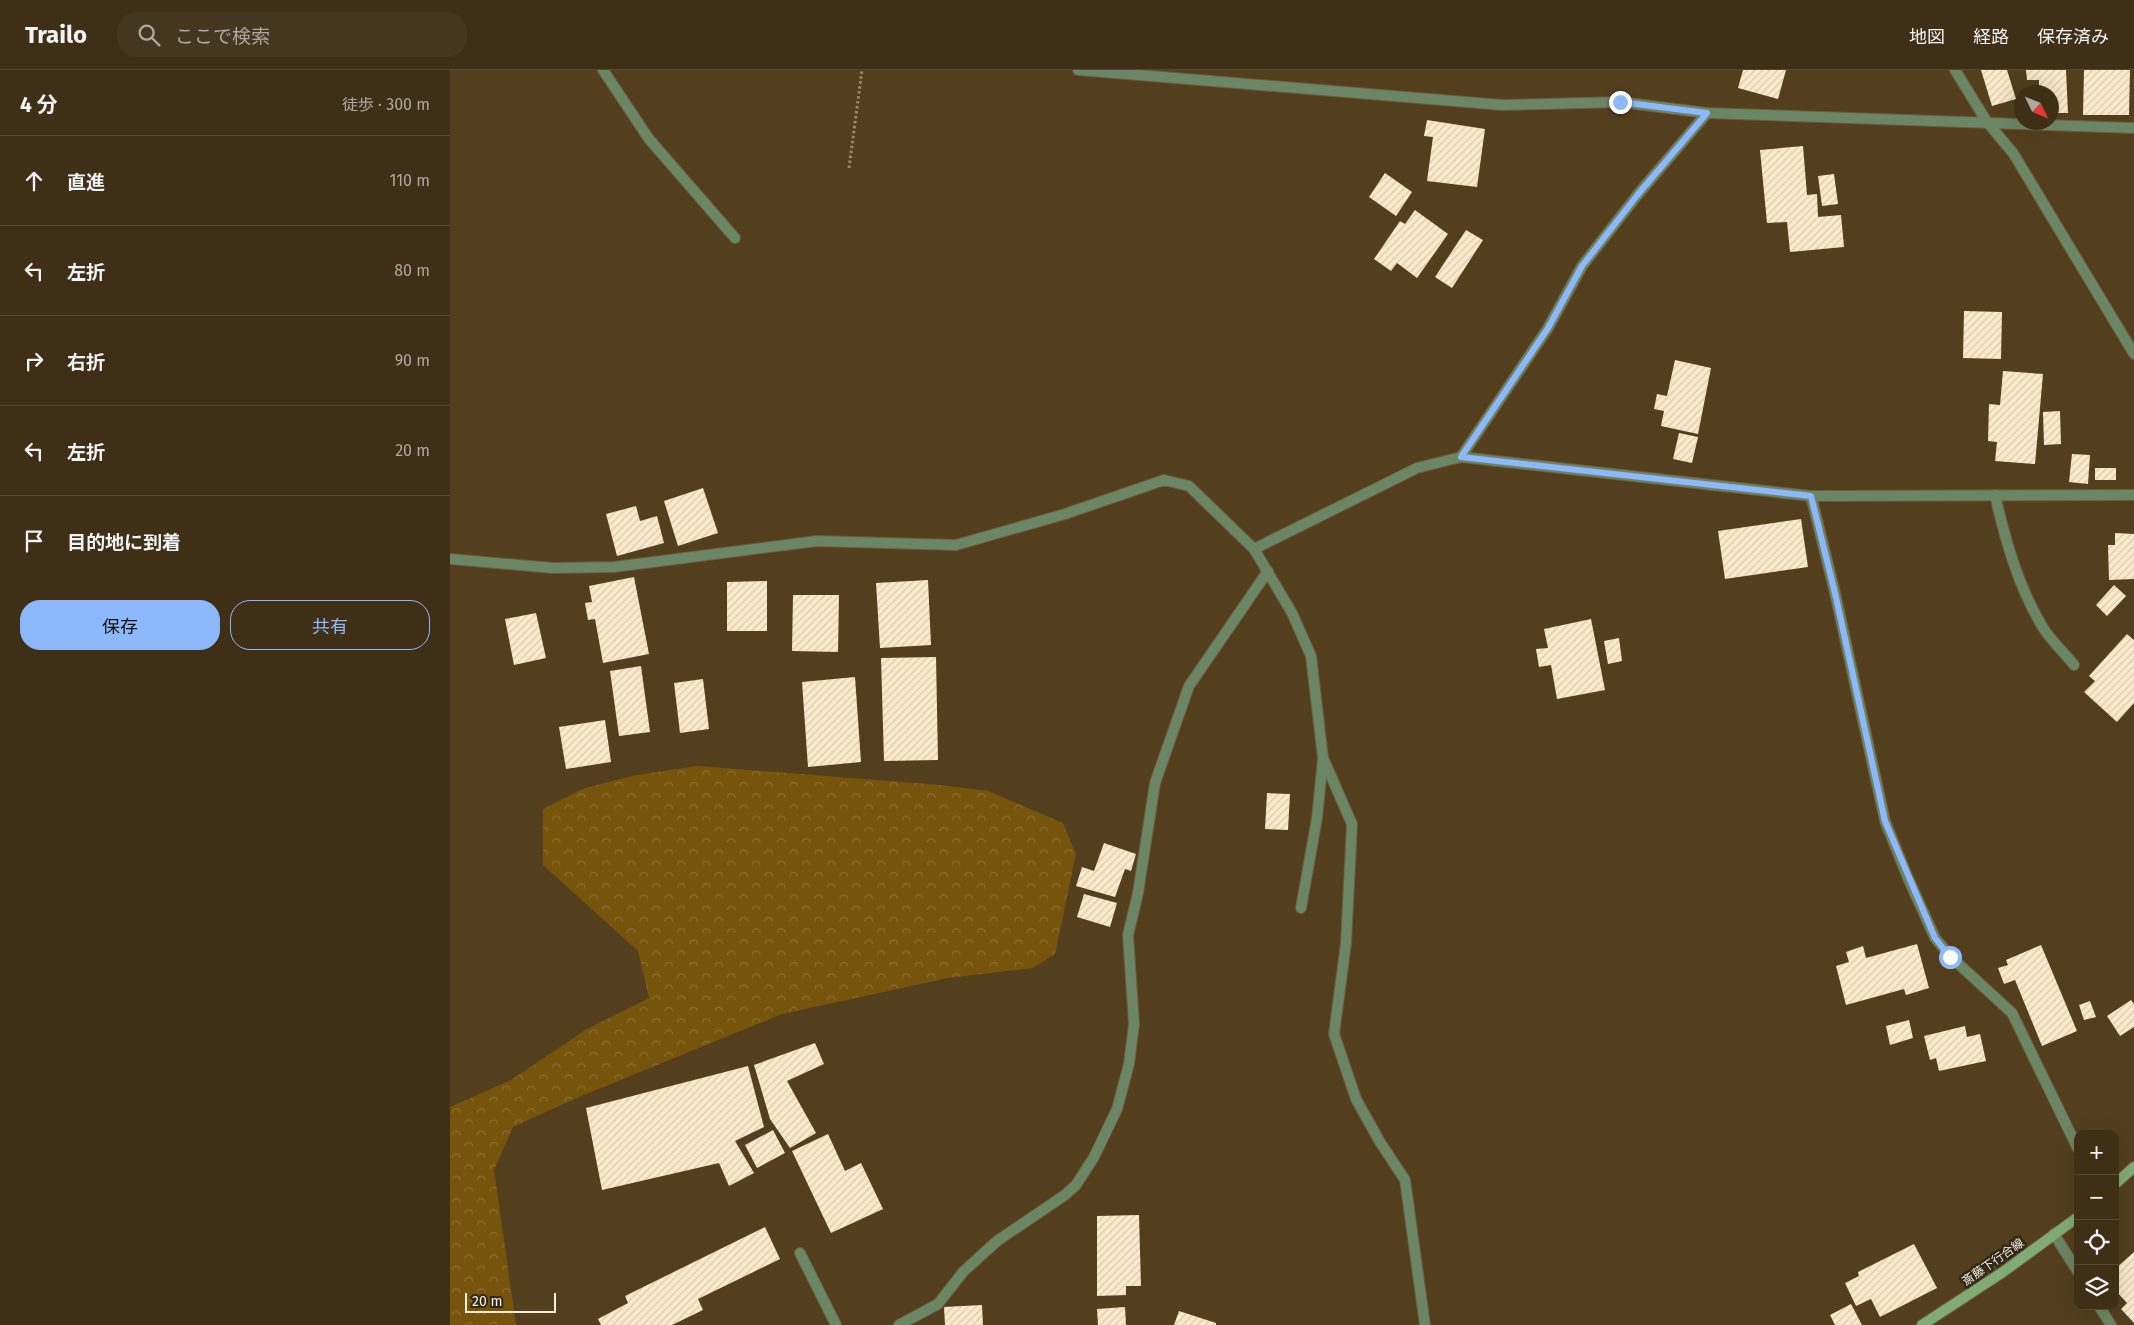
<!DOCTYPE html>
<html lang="ja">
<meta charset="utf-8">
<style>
body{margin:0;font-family:"Fira Sans","Noto Sans JP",sans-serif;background:#45371f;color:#f1f3f6}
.controls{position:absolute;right:15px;bottom:15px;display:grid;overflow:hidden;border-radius:10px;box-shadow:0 5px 20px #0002}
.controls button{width:45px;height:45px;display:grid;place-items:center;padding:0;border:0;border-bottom:1px solid #574a35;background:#3e2f16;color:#f1f3f6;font:25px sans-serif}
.compass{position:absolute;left:1564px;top:15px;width:45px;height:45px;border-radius:50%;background:#3e2f16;box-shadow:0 5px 20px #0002;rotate:133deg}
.scale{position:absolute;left:15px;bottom:12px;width:91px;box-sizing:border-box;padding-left:5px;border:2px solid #faeedb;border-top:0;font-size:14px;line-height:18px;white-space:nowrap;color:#faeedb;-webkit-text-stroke:4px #31281a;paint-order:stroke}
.stop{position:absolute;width:15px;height:15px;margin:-11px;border:4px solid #8db9fc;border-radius:50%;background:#fff}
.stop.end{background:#8db9fc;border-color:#fff;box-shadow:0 1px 5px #0008}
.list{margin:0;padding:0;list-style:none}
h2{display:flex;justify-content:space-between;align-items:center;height:65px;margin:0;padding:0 20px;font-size:21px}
h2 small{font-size:16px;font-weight:400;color:#ada9a1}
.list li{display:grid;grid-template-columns:32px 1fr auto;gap:15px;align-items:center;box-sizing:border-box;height:90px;padding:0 20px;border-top:1px solid #574a35}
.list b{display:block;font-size:19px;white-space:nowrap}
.list em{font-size:16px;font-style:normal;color:#ada9a1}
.actions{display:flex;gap:10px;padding:15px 20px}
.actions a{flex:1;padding:11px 0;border:1px solid #8db9fc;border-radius:20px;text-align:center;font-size:18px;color:#8db9fc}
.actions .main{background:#8db9fc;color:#111}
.icon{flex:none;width:28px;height:28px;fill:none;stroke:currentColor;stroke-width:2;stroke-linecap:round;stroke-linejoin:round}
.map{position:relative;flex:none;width:1684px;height:1255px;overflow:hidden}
header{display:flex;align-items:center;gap:30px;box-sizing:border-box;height:70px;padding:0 25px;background:#3e2f16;border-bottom:1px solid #574a35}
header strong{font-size:24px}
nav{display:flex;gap:28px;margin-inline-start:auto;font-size:18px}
.search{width:350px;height:45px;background:#45371f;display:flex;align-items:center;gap:12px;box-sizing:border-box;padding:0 18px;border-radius:20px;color:#ada9a1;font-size:19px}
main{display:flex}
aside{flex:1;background:#3e2f16}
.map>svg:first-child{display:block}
</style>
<header>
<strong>Trailo</strong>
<div class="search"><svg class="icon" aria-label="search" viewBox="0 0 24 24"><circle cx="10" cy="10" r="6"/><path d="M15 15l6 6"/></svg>ここで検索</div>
<nav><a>地図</a><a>経路</a><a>保存済み</a></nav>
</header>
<main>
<aside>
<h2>4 分<small>徒歩 · 300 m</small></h2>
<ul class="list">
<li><svg class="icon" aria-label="ahead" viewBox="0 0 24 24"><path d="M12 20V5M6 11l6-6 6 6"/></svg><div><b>直進</b></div><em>110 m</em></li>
<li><svg class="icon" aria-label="left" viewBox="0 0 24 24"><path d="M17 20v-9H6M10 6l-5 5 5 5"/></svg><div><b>左折</b></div><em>80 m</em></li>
<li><svg class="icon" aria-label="right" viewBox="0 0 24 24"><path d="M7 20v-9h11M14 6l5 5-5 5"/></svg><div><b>右折</b></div><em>90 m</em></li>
<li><svg class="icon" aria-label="left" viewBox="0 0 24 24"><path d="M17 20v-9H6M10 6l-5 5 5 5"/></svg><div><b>左折</b></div><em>20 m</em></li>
<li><svg class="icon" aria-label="arrive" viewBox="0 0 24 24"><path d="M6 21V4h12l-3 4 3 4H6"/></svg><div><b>目的地に到着</b></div></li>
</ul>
<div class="actions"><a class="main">保存</a><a>共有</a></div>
</aside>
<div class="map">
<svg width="1684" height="1255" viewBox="0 0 1684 1255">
<defs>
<pattern id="forest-crowns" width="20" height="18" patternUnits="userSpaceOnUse" patternTransform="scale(1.25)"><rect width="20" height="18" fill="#76540c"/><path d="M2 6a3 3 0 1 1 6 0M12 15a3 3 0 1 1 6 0" fill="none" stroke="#8a6d2f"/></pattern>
<pattern id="building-hatch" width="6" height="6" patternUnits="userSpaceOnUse" patternTransform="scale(1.25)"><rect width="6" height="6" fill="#fce9cc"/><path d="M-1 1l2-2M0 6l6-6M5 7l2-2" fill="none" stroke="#d9c9b0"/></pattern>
</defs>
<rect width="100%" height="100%" fill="#533f1e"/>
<path fill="url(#forest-crowns)" d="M247,696L490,715L538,721L613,753L626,784L605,884L583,898L498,908L332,944L124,1029L63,1057L44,1100L66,1255H0V1037L61,1010L137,959L199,928L188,881L93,795V739L135,718L187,705Z"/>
<g fill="url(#building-hatch)">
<path d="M1293,0H1336L1328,29L1288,18Z"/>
<path d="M1531,0H1557L1566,29L1542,36Z"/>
<path d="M1576,0H1616L1618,43H1602V22H1589V10H1577Z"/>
<path d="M1634,0H1680L1679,45H1633Z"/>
<path d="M977,50L1035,59L1027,117L977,111L983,67L974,66Z"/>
<path d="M1353,76L1357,125L1367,124L1368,147L1391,145L1394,177L1340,182L1337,152L1317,153L1310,80Z"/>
<path d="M935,103L962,122L946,146L919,127Z"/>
<path d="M1384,104L1388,134L1372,136L1368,106Z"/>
<path d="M965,140L998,164L967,208L947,193L941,201L924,189L950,151L955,154Z"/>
<path d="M1016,160L1033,170L1002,218L985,207Z"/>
<path d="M1514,241L1552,242L1551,289L1513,288Z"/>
<path d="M1225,290L1261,298L1248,364L1211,356L1214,341L1204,339L1207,324L1217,326Z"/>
<path d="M1553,301L1593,304L1585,394L1545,391L1547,372L1538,371L1539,334L1550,335Z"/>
<path d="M1610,341L1611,374L1594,375L1593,342Z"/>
<path d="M1229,363L1248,367L1242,393L1223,389Z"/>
<path d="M1622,384L1640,385L1638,414L1619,412Z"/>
<rect x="1645" y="398" width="21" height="12"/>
<path d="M253,418L268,463L228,476L214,431Z"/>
<path d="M186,436L190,451L207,446L214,473L167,486L156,444Z"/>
<path d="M1351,449L1358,497L1275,509L1268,461Z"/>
<path d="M1665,463L1684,464V509L1659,510L1658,475H1665Z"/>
<path d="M184,507L199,584L153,593L145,549L138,550L135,533L142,532L139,516Z"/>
<path d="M478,510L481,575L430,578L426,513Z"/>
<path d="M317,511V561H277V512Z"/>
<path d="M1664,515L1676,526L1657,546L1646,535Z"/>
<path d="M343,525H389L388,582L342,581Z"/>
<path d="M86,543L96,588L64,595L55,549Z"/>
<path d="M1141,549L1155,620L1107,629L1101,595L1089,597L1086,579L1098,578L1094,559Z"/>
<path d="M1677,564L1684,570V633L1667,652L1634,622L1645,611L1639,606Z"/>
<path d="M1169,568L1172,591L1158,594L1154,571Z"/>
<path d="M486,587L488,690L434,691L431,588Z"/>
<path d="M191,596L200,662L169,666L160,601Z"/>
<path d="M405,607L411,692L358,697L352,612Z"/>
<path d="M253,609L259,659L230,663L224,613Z"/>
<path d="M155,650L161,692L116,699L109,657Z"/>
<path d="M817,723L840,724L838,760L815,759Z"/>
<path d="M654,773L686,784L681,801L675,799L665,827L626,816L632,797L644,801Z"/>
<path d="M634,824L667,833L660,857L627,847Z"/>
<path d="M1467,874L1479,918L1456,925L1454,919L1396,935L1386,896L1399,892L1396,882L1413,876L1416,888Z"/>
<path d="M1591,875L1627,961L1592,976L1565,910L1554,914L1548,898L1558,895L1556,890Z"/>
<path d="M1681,930L1684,934V957L1670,966L1657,946Z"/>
<path d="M1640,931L1646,947L1634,950L1629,935Z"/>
<path d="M1459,950L1463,968L1440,975L1436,956Z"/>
<path d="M1515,956L1517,967L1530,964L1536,991L1489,1001L1486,988L1480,990L1474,966Z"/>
<path d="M365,973L374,994L337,1011L366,1063L340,1078L320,1049L304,995Z"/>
<path d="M298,996L314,1057L285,1071L304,1103L279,1116L269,1093L152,1120L136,1038Z"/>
<path d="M323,1060L335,1083L307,1098L295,1075Z"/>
<path d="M378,1064L395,1101L411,1093L433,1139L381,1163L342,1081Z"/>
<path d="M689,1145L691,1216H676V1225L647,1226V1146Z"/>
<path d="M315,1157L330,1189L248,1229L253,1240L222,1255H151L148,1249L178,1233L175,1226Z"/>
<path d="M1464,1174L1487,1218L1430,1247L1421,1229L1406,1236L1395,1213L1409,1206L1408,1202Z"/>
<path d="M1684,1182V1253L1671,1239L1677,1233L1665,1220V1199Z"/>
<path d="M1401,1234L1412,1255H1385L1380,1245Z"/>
<path d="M532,1235L533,1255H495L494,1237Z"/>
<path d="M675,1237L676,1255H648L647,1239Z"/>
<path d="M729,1241L766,1253V1255H724Z"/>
</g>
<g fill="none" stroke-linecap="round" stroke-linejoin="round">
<defs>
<g id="street">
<path d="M153,0L199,69L285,168"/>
<path d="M628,0L1052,35L1170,32L1257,43L1684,58"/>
<path d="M1505,0L1537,52L1563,83L1684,284"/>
<path d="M1011,387L1098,258L1132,196L1189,123L1257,43"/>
<path d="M1545,425C1555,469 1568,516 1592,556C1600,570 1614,582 1624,595"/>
<path d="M1361,426L1385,523L1435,751L1458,808L1485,868L1501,887L1562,943L1628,1079"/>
<path d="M804,479L967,398L1011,387L1361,426L1684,425"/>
<path d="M0,489L103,498L164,497L367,471L506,475L615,444L714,410L739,416L804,479L842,543L861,586L873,688L902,754L896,873L884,964L906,1029L930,1072L955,1110L975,1255"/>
<path d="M851,838L867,748L873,689"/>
<path d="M1604,1164L1628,1202"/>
<path d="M350,1183L386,1255"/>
<path d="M1649,1236L1661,1255"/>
<path d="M449,1255L488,1234L513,1202L547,1171L615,1125L626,1115L644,1087L667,1039L679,994L684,954L678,865L688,823L705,713L739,616L818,501"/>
</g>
<g id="secondary">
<path d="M1665,1114L1684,1097"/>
<path d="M1472,1255L1553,1202L1628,1147"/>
</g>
</defs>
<use href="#street" stroke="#6e5b3c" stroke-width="12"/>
<use href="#secondary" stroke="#6e5b3c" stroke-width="12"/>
<path stroke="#99896e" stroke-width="3" stroke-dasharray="2.5 2.5" stroke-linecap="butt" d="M399,98L412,0"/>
<use href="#street" stroke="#6b8664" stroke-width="10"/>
<use href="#secondary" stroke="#80ab74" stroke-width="10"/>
</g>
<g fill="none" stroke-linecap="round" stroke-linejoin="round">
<path stroke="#8db9fc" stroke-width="6" d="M1170,32L1257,43L1189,123L1132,196L1098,258L1011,387L1361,426L1385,523L1435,751L1485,868L1500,887"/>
</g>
<g text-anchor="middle" stroke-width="5" stroke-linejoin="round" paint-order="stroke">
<g font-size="12" fill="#faeedb" stroke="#31281a">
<text transform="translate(1543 1192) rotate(-35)" y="4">斎藤下行合線</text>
</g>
</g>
</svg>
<div class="controls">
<button>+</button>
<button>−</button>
<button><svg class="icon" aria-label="locate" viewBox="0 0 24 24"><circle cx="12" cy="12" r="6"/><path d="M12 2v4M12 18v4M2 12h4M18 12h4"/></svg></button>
<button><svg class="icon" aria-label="layers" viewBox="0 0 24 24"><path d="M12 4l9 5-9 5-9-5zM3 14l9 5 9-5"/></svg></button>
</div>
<svg class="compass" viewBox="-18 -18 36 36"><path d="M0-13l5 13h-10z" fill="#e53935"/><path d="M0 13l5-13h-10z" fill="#ada9a1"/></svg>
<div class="scale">20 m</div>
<div class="stop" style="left:1500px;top:887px"></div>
<div class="stop end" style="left:1170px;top:32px"></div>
</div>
</main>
